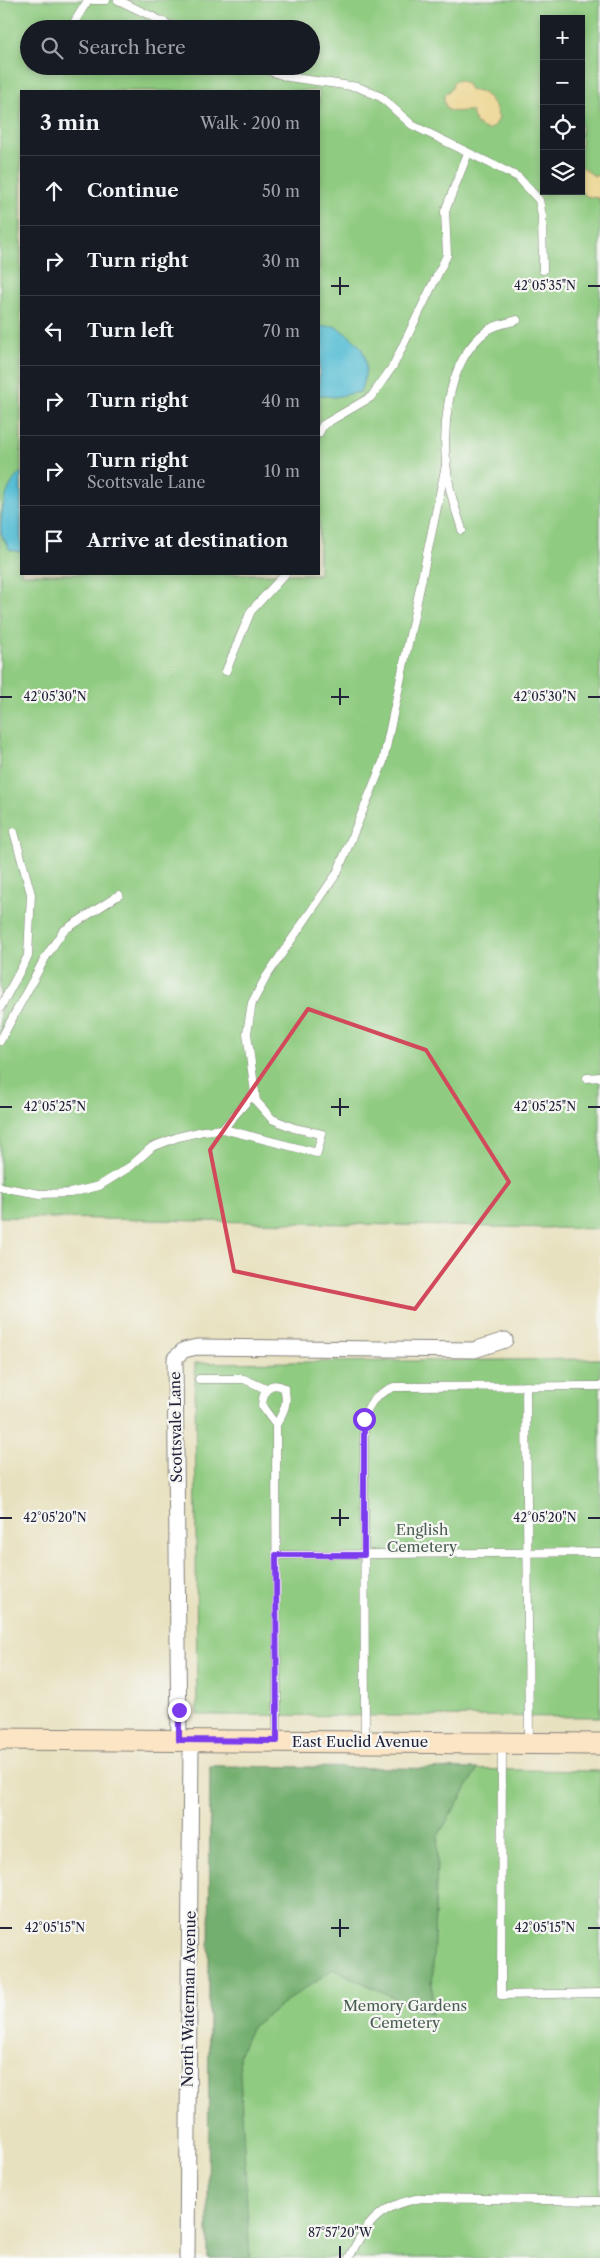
<!DOCTYPE html>
<meta charset="utf-8">
<style>
body{margin:0;font-family:"Libre Caslon Text",serif;background:#242831;color:#f1f3f6}
.controls{position:absolute;right:15px;top:15px;display:grid;overflow:hidden;border-radius:0px;box-shadow:0 2px 8px #0003}
.controls button{width:45px;height:45px;display:grid;place-items:center;padding:0;border:0;border-bottom:1px solid #363941;background:#171b24;color:#f1f3f6;font:25px sans-serif}
.stop{position:absolute;width:15px;height:15px;margin:-11px;border:4px solid #7c3aed;border-radius:50%;background:#fff}
.stop.end{background:#7c3aed;border-color:#fff;box-shadow:0 1px 5px #0008}
.list{margin:0;padding:0;list-style:none}
h2{display:flex;justify-content:space-between;align-items:center;height:65px;margin:0;padding:0 20px;font-size:21px}
h2 small{font-size:16px;font-weight:400;color:#9ea1a6}
.list li{display:grid;grid-template-columns:32px 1fr auto;gap:15px;align-items:center;box-sizing:border-box;height:70px;padding:0 20px;border-top:1px solid #363941}
.list b{display:block;font-size:19px;white-space:nowrap}
.list p{margin:0;font-size:16px;white-space:nowrap;color:#9ea1a6}
.list em{font-size:16px;font-style:normal;color:#9ea1a6}
.icon{flex:none;width:28px;height:28px;fill:none;stroke:currentColor;stroke-width:2;stroke-linecap:round;stroke-linejoin:round}
.map{position:relative;flex:none;width:600px;height:2258px;overflow:hidden}
.search{position:absolute;background:#171b24;box-shadow:0 2px 8px #0003;left:20px;top:20px;width:300px;height:55px;display:flex;align-items:center;gap:12px;box-sizing:border-box;padding:0 18px;border-radius:28px;color:#9ea1a6;font-size:19px}
.panel{position:absolute;background:#171b24;box-shadow:0 2px 8px #0003;left:20px;top:90px;width:300px;height:485px;border-radius:0px}
.map>svg:first-child{display:block}
</style>
<div class="map">
<svg width="600" height="2258" viewBox="0 0 600 2258">
<rect width="100%" height="100%" fill="#f6f6f2"/>
<filter id="ink" filterUnits="userSpaceOnUse"><feTurbulence type="fractalNoise" baseFrequency=".02" numOctaves="2"/><feDisplacementMap in="SourceGraphic" scale="10" xChannelSelector="R" yChannelSelector="G"/><feConvolveMatrix kernelMatrix="1 2 1 2 8 2 1 2 1" color-interpolation-filters="sRGB"/></filter>
<filter id="wash" filterUnits="userSpaceOnUse"><feTurbulence type="fractalNoise" baseFrequency=".0096" numOctaves="4" result="noise"/><feDisplacementMap in="SourceGraphic" scale="20" xChannelSelector="R" yChannelSelector="G"/><feGaussianBlur stdDeviation="1.12" result="paint"/><feColorMatrix in="noise" values="0 0 0 0 0 0 0 0 0 0 0 0 0 0 0 0 0 1.4 0 .05"/><feComposite in="paint" operator="in"/></filter>
<g filter="url(#wash)">
<rect width="100%" height="100%" fill="#e8e1bf"/>
<g fill="#8fcb80" stroke="#58765e" fill-rule="evenodd">
<path d="M0,0H600V1229L0,1217ZM544,19H581V191H544ZM29,29H311V66H29ZM21,91H319V574H21Z"/>
<path d="M600,1359V1717L197,1715L195,1363Z"/>
<path d="M210,1766L600,1771V2258H208Z"/>
</g>
<path fill="#73af6e" stroke="#4a6854" d="M210,1766L478,1769L438,1836L431,2015L333,1969L252,2026L239,2055L250,2258H208Z"/>
<g fill="#eeda9e" stroke="#887e6c">
<path d="M459,80L467,84L470,90L483,93L489,98L495,106L499,119L493,127L488,130L477,125L471,111C456,110 444,118 444,95L452,88L453,82Z"/>
<path d="M581,166L594,176L600,175V203L598,198L586,196L581,191Z"/>
</g>
<g fill="#57bed4" stroke="#3c7088">
<path d="M334,326C365,344 373,357 360,392L334,397L319,395V327Z"/>
<path d="M21,472V552L10,550C7,545 3,538 1,532C0,512 6,485 21,472Z"/>
</g>
</g>
<g filter="url(#ink)">
<g fill="none" stroke-linecap="round" stroke-linejoin="round">
<defs>
<g id="lane">
<path d="M93,0H106"/>
<path d="M118,0L178,29"/>
<path d="M70,29L88,0"/>
<path d="M254,66L288,77L358,87L381,97L412,125L518,177L539,200L542,216L543,270"/>
<path d="M319,433L323,425L371,397L393,366L447,255L445,211L468,153"/>
<path d="M462,530C458,516 453,503 450,489C440,440 443,362 488,330C495,325 508,323 517,320"/>
<path d="M226,671L251,611L285,574"/>
<path d="M0,1008L28,956L31,894L14,832"/>
<path d="M0,1041L45,958L63,931L119,895"/>
<path d="M587,1078L600,1077"/>
<path d="M223,1129L255,1092"/>
<path d="M0,1187L40,1194L70,1193L99,1186L131,1166L152,1147L178,1137L203,1131L223,1129L317,1153L322,1134L294,1128L272,1119L256,1101L247,1033L252,1003L266,977L337,873L383,762L447,460"/>
<path d="M199,1379H244L266,1389"/>
<path d="M526,1386L529,1741"/>
<path d="M276,1425L262,1406C263,1391 269,1380 284,1388C289,1403 283,1413 276,1425L277,1739"/>
<path d="M276,1555L600,1552"/>
<path d="M365,1740L364,1419C369,1402 376,1394 394,1387L600,1386"/>
<path d="M502,1744L501,1995L600,1993"/>
<path d="M349,2258C366,2222 382,2204 422,2198L600,2201"/>
</g>
<g id="street">
<path d="M179,1740L175,1358L184,1350L197,1347L474,1350L505,1340"/>
<path d="M187,2258L191,1740"/>
</g>
<path id="secondary" d="M0,1739L600,1744"/>
</defs>
<use href="#lane" stroke="#85827d" stroke-width="9"/>
<use href="#street" stroke="#85827d" stroke-width="17"/>
<use href="#secondary" stroke="#85827d" stroke-width="23"/>
<use href="#lane" stroke="#fff" stroke-width="8"/>
<use href="#street" stroke="#fff" stroke-width="15"/>
<use href="#secondary" stroke="#fce5c4" stroke-width="21"/>
</g>
</g>
<g fill="none" stroke-linecap="round" stroke-linejoin="round" filter="url(#ink)">
<path stroke="#7c3aed" stroke-width="6" d="M179,1710V1740L277,1741L276,1555H364V1419"/>
</g>
<path fill="none" stroke="#d1495b" stroke-width="4" stroke-linejoin="round" d="M308,1009L426,1050L509,1182L415,1309L234,1271L210,1150Z"/>
<path fill="none" stroke="#22223b" stroke-width="2" d="M340,277V295M331,286H349M588,286H600M340,688V705M0,697H12M331,697H349M588,697H600M340,1098V1116M0,1107H12M331,1107H349M588,1107H600M340,1509V1526M0,1518H12M331,1518H349M588,1518H600M340,1919V1937M0,1928H12M331,1928H349M588,1928H600M340,2246V2258"/>
<g text-anchor="middle" stroke-width="4.5" stroke-linejoin="round" paint-order="stroke">
<g font-size="15" fill="#22223b" stroke="#f6f6f2">
<text transform="translate(176 1427) rotate(-91)" y="5">Scottsvale Lane</text>
<text x="360" y="1747">East Euclid Avenue</text>
<text transform="translate(189 1999) rotate(-89)" y="5">North Waterman Avenue</text>
</g>
<g font-size="15" fill="#485d53" stroke="#f6f6f2">
<text x="422" y="1535">English<tspan x="422" dy="17">Cemetery</tspan></text>
<text x="405" y="2011">Memory Gardens<tspan x="405" dy="17">Cemetery</tspan></text>
</g>
</g>
<g font-size="12" text-anchor="middle" fill="#22223b" stroke="#f6f6f2" stroke-width="4.5" stroke-linejoin="round" paint-order="stroke">
<text x="545" y="290">42°05'35"N</text>
<text x="55" y="701">42°05'30"N</text>
<text x="545" y="701">42°05'30"N</text>
<text x="55" y="1111">42°05'25"N</text>
<text x="545" y="1111">42°05'25"N</text>
<text x="55" y="1522">42°05'20"N</text>
<text x="545" y="1522">42°05'20"N</text>
<text x="55" y="1932">42°05'15"N</text>
<text x="545" y="1932">42°05'15"N</text>
<text x="340" y="2237">87°57'20"W</text>
</g>
</svg>
<div class="controls">
<button>+</button>
<button>−</button>
<button><svg class="icon" aria-label="locate" viewBox="0 0 24 24"><circle cx="12" cy="12" r="6"/><path d="M12 2v4M12 18v4M2 12h4M18 12h4"/></svg></button>
<button><svg class="icon" aria-label="layers" viewBox="0 0 24 24"><path d="M12 4l9 5-9 5-9-5zM3 14l9 5 9-5"/></svg></button>
</div>
<div class="stop" style="left:364px;top:1419px"></div>
<div class="stop end" style="left:179px;top:1710px"></div>
<div class="search"><svg class="icon" aria-label="search" viewBox="0 0 24 24"><circle cx="10" cy="10" r="6"/><path d="M15 15l6 6"/></svg>Search here</div>
<section class="panel">
<h2>3 min<small>Walk · 200 m</small></h2>
<ul class="list">
<li><svg class="icon" aria-label="ahead" viewBox="0 0 24 24"><path d="M12 20V5M6 11l6-6 6 6"/></svg><div><b>Continue</b></div><em>50 m</em></li>
<li><svg class="icon" aria-label="right" viewBox="0 0 24 24"><path d="M7 20v-9h11M14 6l5 5-5 5"/></svg><div><b>Turn right</b></div><em>30 m</em></li>
<li><svg class="icon" aria-label="left" viewBox="0 0 24 24"><path d="M17 20v-9H6M10 6l-5 5 5 5"/></svg><div><b>Turn left</b></div><em>70 m</em></li>
<li><svg class="icon" aria-label="right" viewBox="0 0 24 24"><path d="M7 20v-9h11M14 6l5 5-5 5"/></svg><div><b>Turn right</b></div><em>40 m</em></li>
<li><svg class="icon" aria-label="right" viewBox="0 0 24 24"><path d="M7 20v-9h11M14 6l5 5-5 5"/></svg><div><b>Turn right</b><p>Scottsvale Lane</p></div><em>10 m</em></li>
<li><svg class="icon" aria-label="arrive" viewBox="0 0 24 24"><path d="M6 21V4h12l-3 4 3 4H6"/></svg><div><b>Arrive at destination</b></div></li>
</ul>
</section>
</div>
